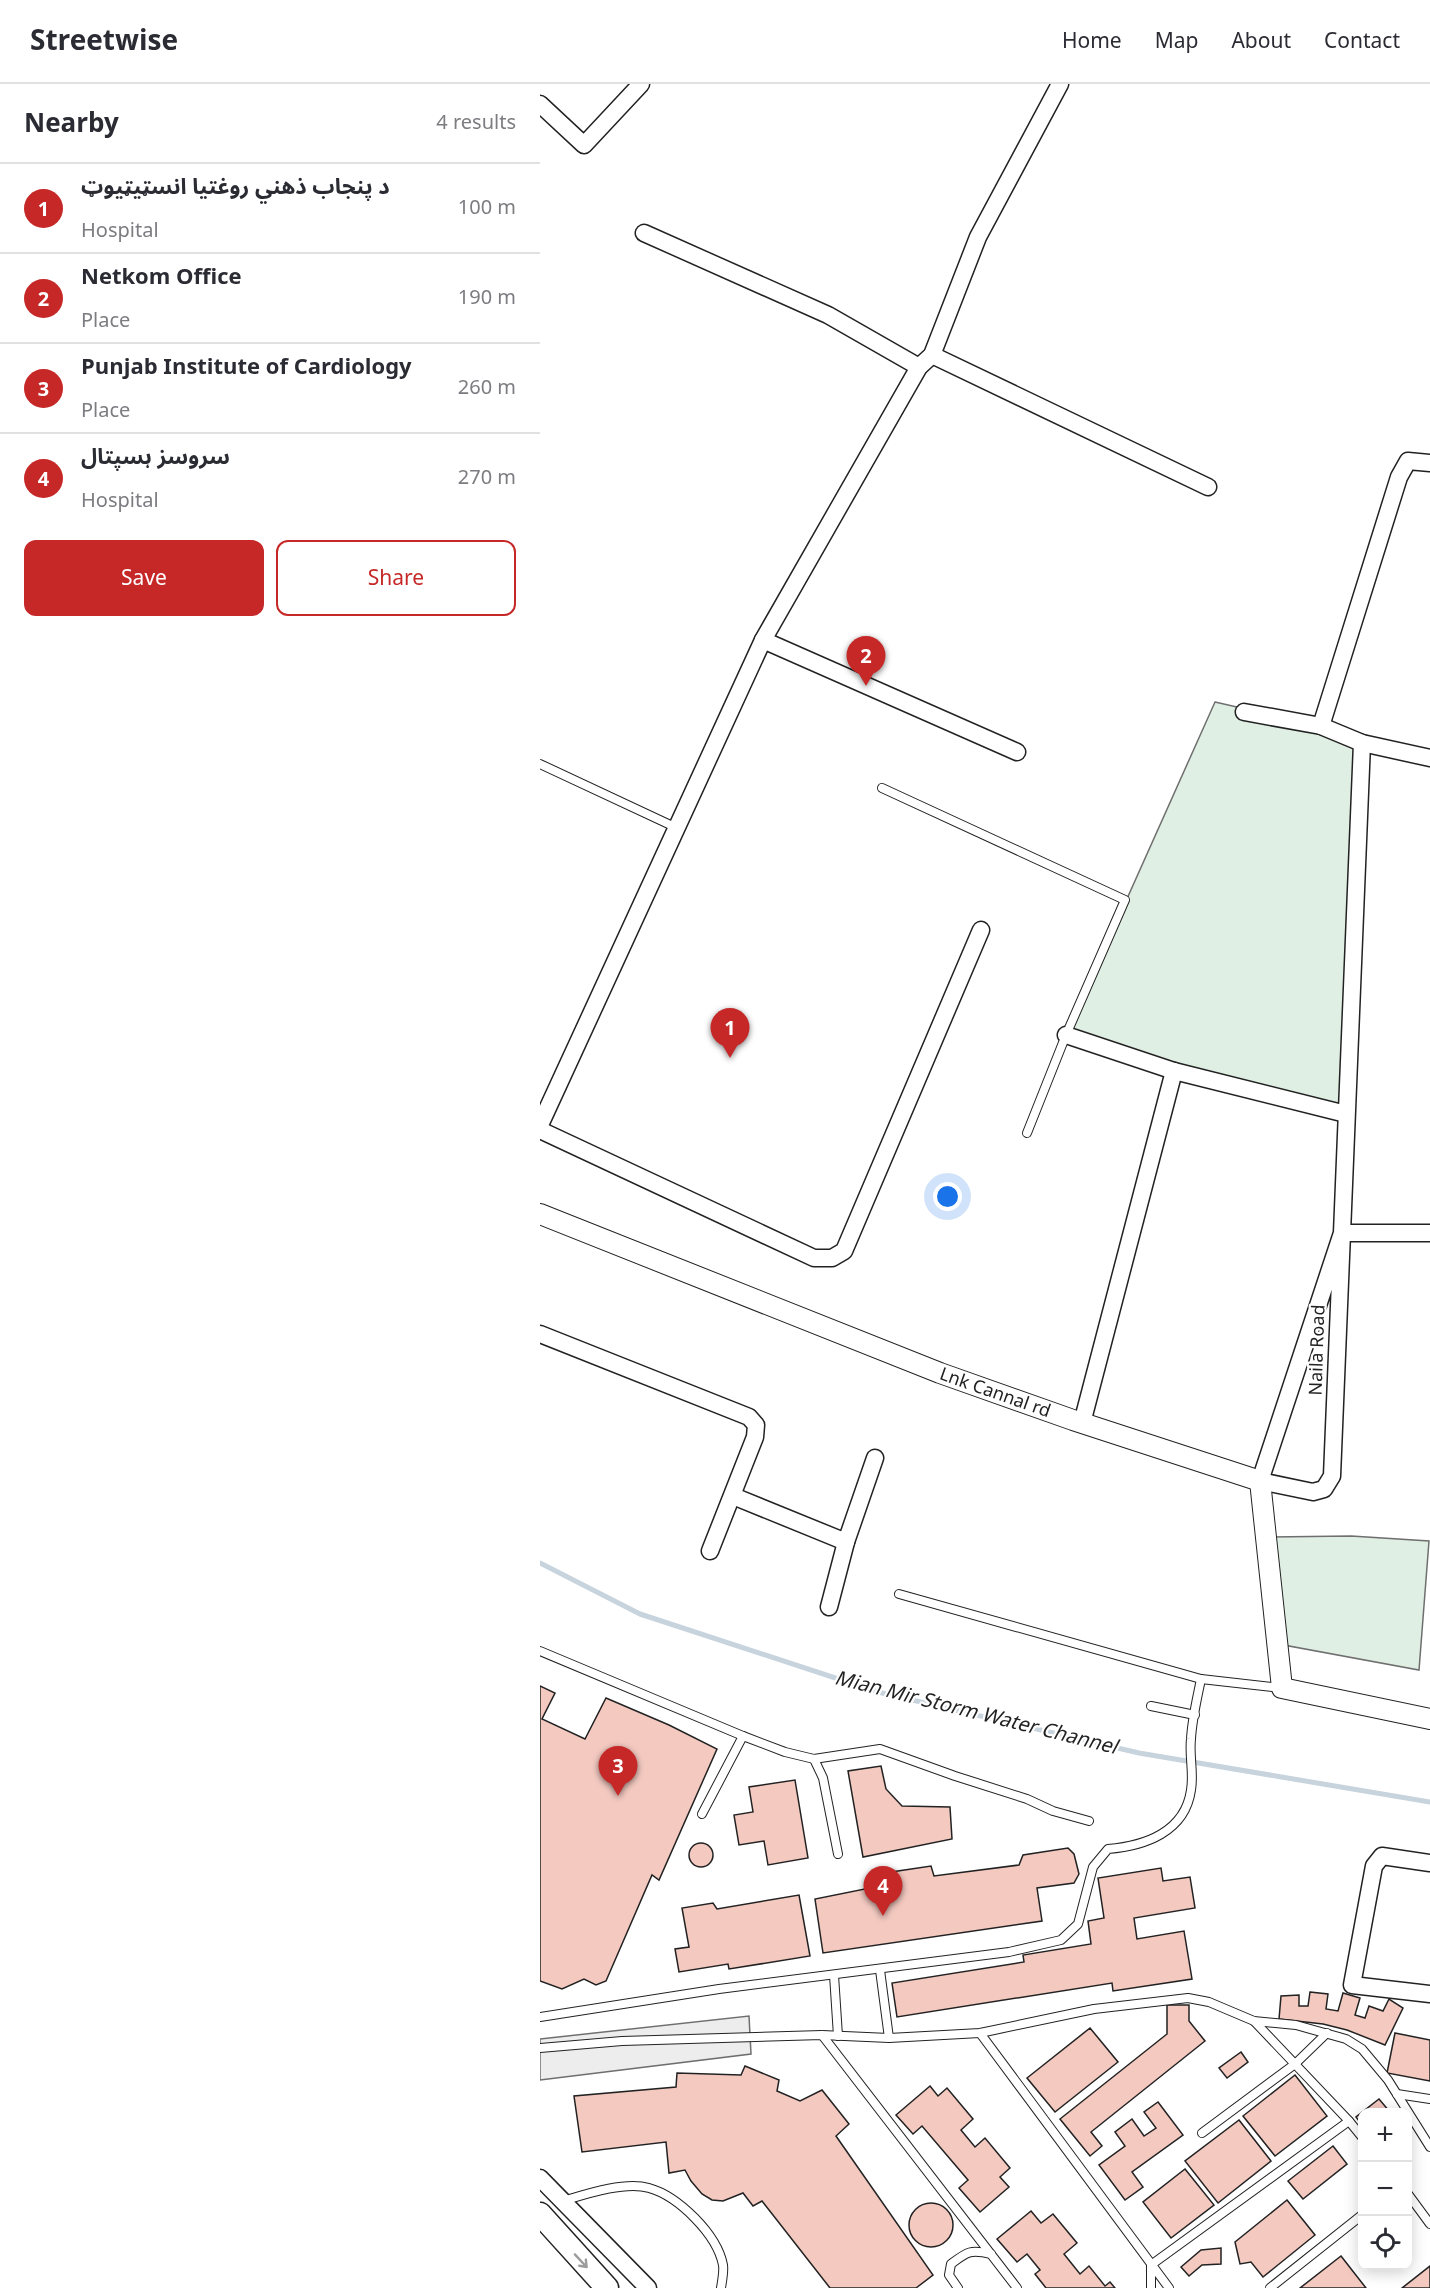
<!DOCTYPE html>
<meta charset="utf-8">
<style>
body{margin:0;font-family:Georgia,"Noto Sans Arabic",serif;background:#f2f2f3;color:#2b2b33}
.controls{position:absolute;right:18px;bottom:18px;display:grid;overflow:hidden;border-radius:12px;box-shadow:0 3px 15px #0003}
.controls button{width:54px;height:54px;display:grid;place-items:center;padding:0;border:0;border-bottom:2px solid #e1e1e2;background:#fff;color:#2b2b33;font:30px sans-serif}
.you{position:absolute;left:408px;top:1113px;width:21px;height:21px;margin:-15px;border:4px solid #fff;border-radius:50%;background:#1a73e8;box-shadow:0 0 0 9px #1a73e833}
.badge{display:grid;place-items:center;width:39px;height:39px;border-radius:50%;background:#c62828;color:#fff;font-size:20px;font-weight:700}
.pin{position:absolute;translate:-50% -50px;filter:drop-shadow(0 2px 3px #0008)}
.pin::after{content:'';position:absolute;top:32px;width:21px;height:18px;background:inherit;clip-path:polygon(0 0,100% 0,50% 100%)}
.list{margin:0;padding:0;list-style:none}
h2{display:flex;justify-content:space-between;align-items:center;height:78px;margin:0;padding:0 24px;font-size:26px}
h2 small{font-size:20px;font-weight:400;color:#7c7c81}
.list li{display:grid;grid-template-columns:39px 1fr auto;gap:18px;align-items:center;box-sizing:border-box;height:90px;padding:0 24px;border-top:2px solid #e1e1e2}
.list b{display:block;font-size:22px;white-space:nowrap}
.list p{margin:0;font-size:20px;white-space:nowrap;color:#7c7c81}
.list em{font-size:20px;font-style:normal;color:#7c7c81}
.actions{display:flex;gap:12px;padding:18px 24px}
.actions a{flex:1;padding:14px 0;border:2px solid #c62828;border-radius:12px;text-align:center;font-size:21px;color:#c62828}
.actions .main{background:#c62828;color:#fff}
.icon{flex:none;width:33px;height:33px;fill:none;stroke:currentColor;stroke-width:2;stroke-linecap:round;stroke-linejoin:round}
.map{position:relative;flex:none;width:890px;height:2204px;overflow:hidden}
header{display:flex;align-items:center;gap:36px;box-sizing:border-box;height:84px;padding:0 30px;background:#fff;border-bottom:2px solid #e1e1e2}
header strong{font-size:28px}
nav{display:flex;gap:33px;margin-inline-start:auto;font-size:21px}
main{display:flex}
aside{flex:1;background:#fff}
.map>svg:first-child{display:block}
</style>
<header>
<strong>Streetwise</strong>
<nav><a>Home</a><a>Map</a><a>About</a><a>Contact</a></nav>
</header>
<main>
<aside>
<h2>Nearby<small>4 results</small></h2>
<ul class="list">
<li><span class="badge">1</span><div><b>د پنجاب ذهني روغتیا انسټیټیوټ</b><p>Hospital</p></div><em>100 m</em></li>
<li><span class="badge">2</span><div><b>Netkom Office</b><p>Place</p></div><em>190 m</em></li>
<li><span class="badge">3</span><div><b>Punjab Institute of Cardiology</b><p>Place</p></div><em>260 m</em></li>
<li><span class="badge">4</span><div><b>سروسز ہسپتال</b><p>Hospital</p></div><em>270 m</em></li>
</ul>
<div class="actions"><a class="main">Save</a><a>Share</a></div>
</aside>
<div class="map">
<svg width="890" height="2204" viewBox="0 0 890 2204">
<rect width="100%" height="100%" fill="#fff"/>
<g fill="#e0efe3" stroke="#6f6f6f" stroke-width="1.5">
<path d="M675,618L781,642L822,659L806,1030L526,951Z"/>
<path d="M811,1452L889,1457L879,1586L733,1559L726,1453Z"/>
</g>
<path fill="#ededed" stroke="#6f6f6f" stroke-width="1.5" d="M209,1932L211,1970L0,1996V1955Z"/>
<g fill="none" stroke-linecap="round" stroke-linejoin="round">
<path stroke="#c7d3dd" stroke-width="5" d="M0,1479L100,1530L338,1608L599,1669L890,1718"/>
</g>
<g fill="#f3c9c0" stroke="#222" stroke-width="1.5">
<path d="M0,1602L15,1609L2,1635L45,1655L66,1614L129,1641L177,1665L119,1796L112,1791L66,1897L56,1901L44,1895L22,1905L0,1897Z"/>
<path d="M341,1682L346,1705L362,1722L410,1723L412,1755L323,1773L308,1687Z"/>
<path d="M255,1696L268,1774L228,1781L224,1757L199,1761L194,1731L213,1728L209,1703Z"/>
<circle cx="161" cy="1771" r="12"/>
<path d="M528,1764L534,1770L539,1790L534,1799L497,1804L502,1837L283,1869L275,1815L340,1802L338,1790L391,1782L394,1792L479,1781L483,1771Z"/>
<path d="M621,1784L623,1797L650,1793L655,1824L594,1834L597,1855L644,1847L652,1895L573,1907L572,1899L357,1933L352,1899L484,1878L483,1871L551,1860L548,1837L564,1834L558,1794Z"/>
<path d="M259,1811L270,1872L189,1885L188,1880L139,1888L135,1865L149,1863L142,1824L173,1819L177,1825Z"/>
<path d="M770,1908L788,1910L786,1925L798,1927L803,1909L820,1914L815,1931L825,1934L829,1922L843,1927L849,1915L863,1924L845,1961L807,1946L783,1940L739,1935L741,1912L759,1911V1922H768Z"/>
<path d="M627,1921H649V1937L665,1957L551,2048L562,2062L550,2072L520,2035L627,1950Z"/>
<path d="M550,1944L578,1978L515,2028L487,1994Z"/>
<path d="M855,1949L890,1956V1997L847,1989Z"/>
<path d="M701,1968L708,1978L687,1994L679,1984Z"/>
<path d="M205,1982L239,1996L237,2007L260,2017L282,2006L309,2040L296,2052L393,2191L376,2204H290L222,2117L213,2122L203,2109L183,2117L172,2116L162,2110L151,2097L145,2086L129,2089L126,2058L42,2068L34,2012L136,2003L137,1989L201,1991Z"/>
<path d="M755,1991L787,2032L735,2072L703,2032Z"/>
<path d="M390,2002L398,2012L407,2004L433,2035L421,2046L435,2063L445,2054L470,2084L460,2093L469,2103L440,2128L419,2104L428,2096L382,2042L373,2050L356,2031Z"/>
<path d="M839,2015L850,2028H822V2041L816,2033Z"/>
<path d="M618,2018L643,2051L592,2088L603,2103L585,2116L559,2081L585,2062L575,2048L592,2035L604,2052L616,2044L604,2028Z"/>
<path d="M699,2036L731,2077L678,2119L645,2077Z"/>
<path d="M793,2062L807,2080L763,2115L748,2097Z"/>
<path d="M645,2085L674,2121L631,2154L603,2118Z"/>
<path d="M747,2116L775,2151L723,2193L711,2178L700,2180L695,2158Z"/>
<circle cx="391" cy="2141" r="22"/>
<path d="M491,2127L501,2139L513,2130L537,2159L524,2170L540,2190L549,2182L565,2202L570,2198L575,2204H506L495,2190L500,2186L487,2170L477,2178L457,2155Z"/>
<path d="M681,2164V2180L662,2181L649,2192L641,2183L661,2166Z"/>
<path d="M801,2172L826,2204H760Z"/>
<path d="M890,2182V2204H862Z"/>
</g>
<g fill="none" stroke-linecap="round" stroke-linejoin="round">
<defs>
<g id="service">
<path d="M0,680L137,744"/>
<path d="M342,704L585,816L526,951L487,1049"/>
<path d="M359,1510L661,1595L741,1604"/>
<path d="M0,1567L203,1652L245,1668L274,1675L340,1665L415,1692L487,1715L513,1727L549,1737"/>
<path d="M611,1622L655,1631"/>
<path d="M274,1675L283,1694L298,1770"/>
<path d="M162,1730L203,1652"/>
<path d="M340,1886L349,1954"/>
<path d="M294,1891L298,1952"/>
<path d="M0,1933L179,1905L469,1868L521,1856L538,1840L553,1783L568,1765C605,1762 645,1748 651,1706C654,1689 649,1672 651,1655C652,1635 657,1615 661,1595"/>
<path d="M714,1937L809,2037L822,2053"/>
<path d="M440,1949L629,2204"/>
<path d="M282,1951L477,2204"/>
<path d="M0,1964L82,1957L282,1951L349,1954L440,1949L554,1925L648,1914L669,1918L714,1937L756,1941L806,1955L822,1965L848,1996L890,2063"/>
<path d="M857,2010L890,2015"/>
<path d="M662,2049L755,1980L787,1949"/>
<path d="M868,2110L890,2140"/>
<path d="M23,2117C46,2110 85,2097 109,2104C138,2112 177,2150 183,2181C184,2188 182,2197 181,2204"/>
<path d="M418,2204L409,2191L411,2180C427,2168 430,2165 451,2170"/>
<path d="M611,2204V2181L809,2037"/>
<path d="M730,2204L822,2131"/>
</g>
<g id="minor">
<path d="M0,20L44,61L101,0"/>
<path d="M104,149L288,231L379,283"/>
<path d="M392,271L668,403"/>
<path d="M223,556L477,668"/>
<path d="M704,628L781,642L822,659L890,674"/>
<path d="M781,642L859,393L868,377L890,379"/>
<path d="M822,659L802,1149L720,1397L773,1408L784,1405L792,1392L802,1149H890"/>
<path d="M526,951L634,987L806,1030"/>
<path d="M0,1041L223,556L379,283L392,271L438,153L520,0"/>
<path d="M0,1046L274,1174H292L304,1167L441,846"/>
<path d="M0,1250L209,1333L216,1341L215,1353L170,1467"/>
<path d="M542,1339L634,987"/>
<path d="M193,1412L306,1458"/>
<path d="M289,1523L306,1458L335,1374"/>
<path d="M890,1779L842,1772L834,1782L812,1901L890,1910"/>
<path d="M0,2094L108,2204"/>
</g>
<g id="tertiary">
<path id="s1" d="M0,1130L400,1289L533,1336L720,1397L742,1604L890,1635"/>
</g>
<path id="secondary" d="M0,2130L67,2204"/>
</defs>
<use href="#service" stroke="#222" stroke-width="10"/>
<use href="#minor" stroke="#222" stroke-width="19"/>
<use href="#tertiary" stroke="#222" stroke-width="22"/>
<use href="#secondary" stroke="#222" stroke-width="25"/>
<use href="#service" stroke="#fff" stroke-width="8"/>
<use href="#minor" stroke="#fff" stroke-width="16"/>
<use href="#tertiary" stroke="#fff" stroke-width="20"/>
<use href="#secondary" stroke="#fff" stroke-width="22"/>
</g>
<defs><path id="oneway-shaft" d="M-6 0H5M1.5-3L5.5 0L1.5 3" fill="none" stroke-width="1.6" stroke-linecap="round" stroke-linejoin="round" transform="scale(1.5)"/></defs>
<use stroke="#9c9c9c" href="#oneway-shaft" transform="translate(41 2177) rotate(47)"/>
<g text-anchor="middle" stroke-width="4.5" stroke-linejoin="round" paint-order="stroke">
<g font-size="18" fill="#222" stroke="#fff">
<text transform="translate(777 1266) rotate(-88)" y="6">Naila Road</text>
<text dy="6" stroke="none"><textPath href="#s1" startOffset="489">Lnk Cannal rd</textPath></text>
</g>
<g font-size="20" font-style="italic" fill="#222" stroke="#fff">
<text transform="translate(436 1628) rotate(14)" y="7">Mian Mir Storm Water Channel</text>
</g>
</g>
</svg>
<div class="controls">
<button>+</button>
<button>−</button>
<button><svg class="icon" aria-label="locate" viewBox="0 0 24 24"><circle cx="12" cy="12" r="6"/><path d="M12 2v4M12 18v4M2 12h4M18 12h4"/></svg></button>
</div>
<div class="you"></div>
<div class="pin badge" style="left:190px;top:974px">1</div>
<div class="pin badge" style="left:326px;top:602px">2</div>
<div class="pin badge" style="left:78px;top:1712px">3</div>
<div class="pin badge" style="left:343px;top:1832px">4</div>
</div>
</main>
